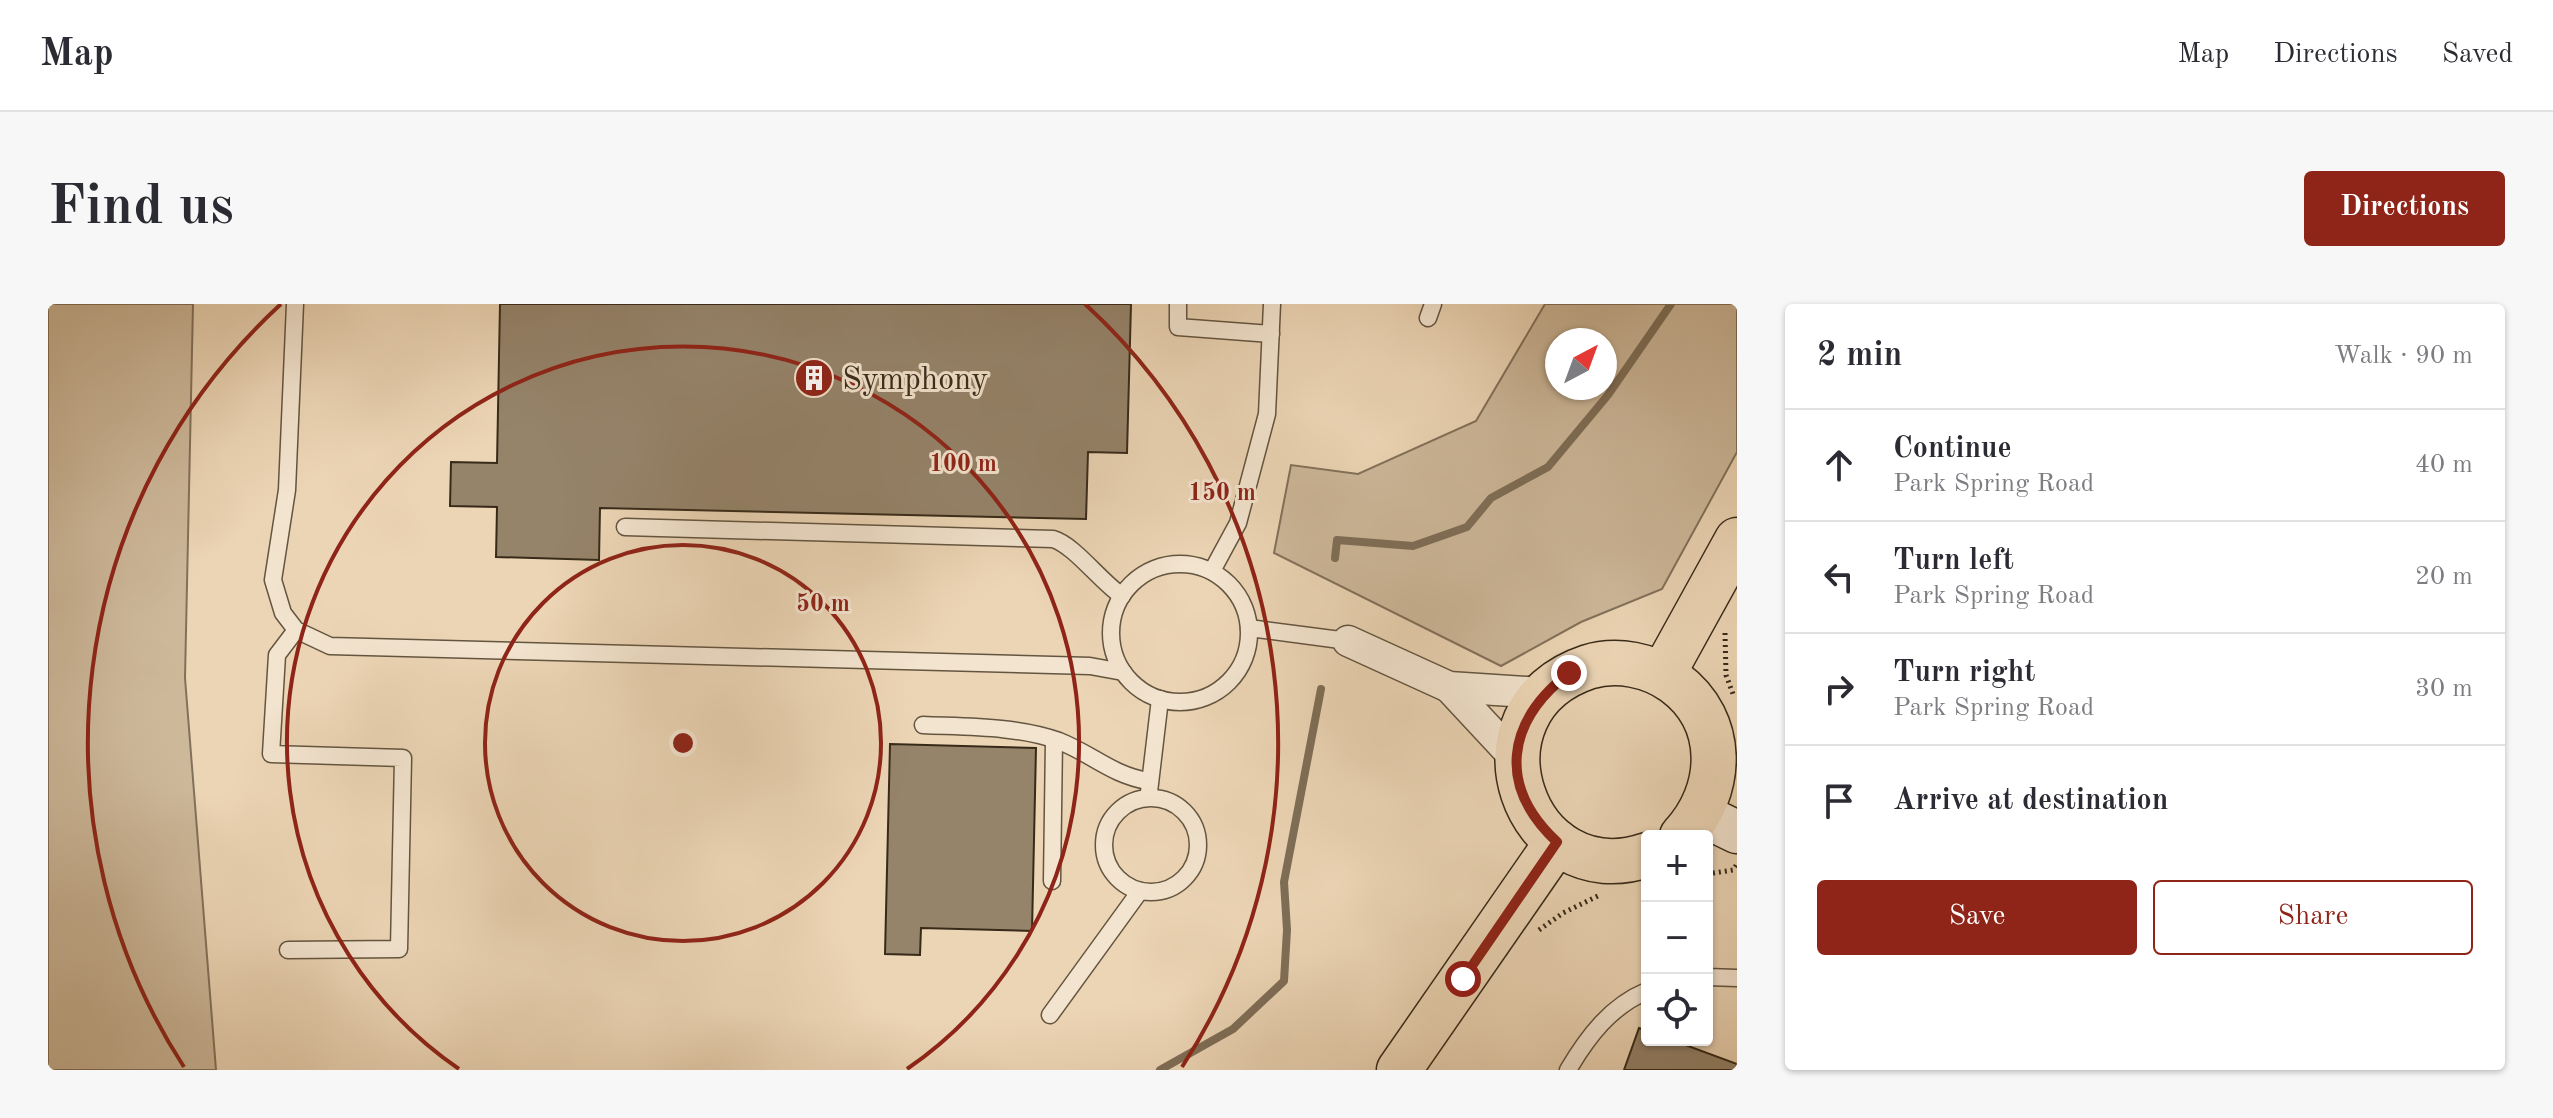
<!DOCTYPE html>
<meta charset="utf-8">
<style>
body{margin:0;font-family:"Old Standard TT",serif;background:#f7f7f7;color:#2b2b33}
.controls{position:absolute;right:24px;bottom:24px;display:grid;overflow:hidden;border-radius:8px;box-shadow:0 2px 6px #0004}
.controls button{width:72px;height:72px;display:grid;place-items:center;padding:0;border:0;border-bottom:2px solid #e1e1e2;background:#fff;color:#2b2b33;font:40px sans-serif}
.compass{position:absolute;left:1497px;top:24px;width:72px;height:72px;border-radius:50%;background:#fff;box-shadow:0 2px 6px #0004;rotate:41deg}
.stop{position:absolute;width:24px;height:24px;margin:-18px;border:6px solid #8f2418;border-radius:50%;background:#fff}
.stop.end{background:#8f2418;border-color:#fff;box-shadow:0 2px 8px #0008}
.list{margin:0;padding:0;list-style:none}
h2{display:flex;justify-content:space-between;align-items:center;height:104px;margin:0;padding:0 32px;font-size:34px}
h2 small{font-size:26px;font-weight:400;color:#7c7c81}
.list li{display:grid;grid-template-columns:52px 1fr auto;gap:24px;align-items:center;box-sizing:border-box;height:112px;padding:0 32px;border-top:2px solid #e1e1e2}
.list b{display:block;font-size:30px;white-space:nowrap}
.list p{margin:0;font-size:26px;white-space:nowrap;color:#7c7c81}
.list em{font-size:26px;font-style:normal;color:#7c7c81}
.actions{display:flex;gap:16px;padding:24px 32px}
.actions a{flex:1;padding:18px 0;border:2px solid #8f2418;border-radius:8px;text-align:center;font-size:28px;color:#8f2418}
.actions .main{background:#8f2418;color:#fff}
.icon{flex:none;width:44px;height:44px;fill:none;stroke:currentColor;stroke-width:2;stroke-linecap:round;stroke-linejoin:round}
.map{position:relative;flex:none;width:1689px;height:766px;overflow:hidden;border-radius:8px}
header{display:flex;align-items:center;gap:48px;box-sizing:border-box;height:112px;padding:0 40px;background:#fff;border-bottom:2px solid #e1e1e2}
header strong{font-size:38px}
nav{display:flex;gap:44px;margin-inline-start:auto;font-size:28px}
.intro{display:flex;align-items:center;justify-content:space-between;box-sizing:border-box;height:192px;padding:0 48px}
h1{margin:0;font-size:56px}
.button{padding:20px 36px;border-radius:8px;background:#8f2418;color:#fff;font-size:28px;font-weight:700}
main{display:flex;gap:48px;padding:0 48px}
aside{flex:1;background:#fff;border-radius:8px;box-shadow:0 2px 6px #0004}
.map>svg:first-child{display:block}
</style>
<header>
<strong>Map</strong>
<nav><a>Map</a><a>Directions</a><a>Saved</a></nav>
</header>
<div class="intro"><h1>Find us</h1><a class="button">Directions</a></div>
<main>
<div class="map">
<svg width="1689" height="766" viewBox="0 0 1689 766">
<rect width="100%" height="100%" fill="#ecd5b5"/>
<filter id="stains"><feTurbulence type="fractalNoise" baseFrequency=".0025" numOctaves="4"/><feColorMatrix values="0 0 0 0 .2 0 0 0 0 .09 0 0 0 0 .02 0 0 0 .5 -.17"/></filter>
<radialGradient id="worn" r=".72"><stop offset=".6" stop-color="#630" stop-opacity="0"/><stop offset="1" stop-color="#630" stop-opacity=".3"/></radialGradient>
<g fill="#cdb89a" stroke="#82715a" stroke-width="2" fill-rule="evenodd">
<path d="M0,0H145L137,374L168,766H0Z"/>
<path d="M1497,0H1689V148L1614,285L1533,318L1453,362L1226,249L1243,161L1310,170L1428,117ZM1509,36H1557V84H1509Z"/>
</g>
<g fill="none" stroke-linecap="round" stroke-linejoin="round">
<g stroke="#7e6e57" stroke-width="8">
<path d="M1287,254L1289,236L1365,242L1419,223L1443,194L1500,163L1560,91L1623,0"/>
<path d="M1112,766L1185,725L1236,677L1239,626L1236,578L1273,385"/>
</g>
</g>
<g fill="#95836a" stroke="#372a19" stroke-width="2">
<path d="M452,0H1083L1079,149L1040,148L1038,215L552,204L551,256L448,253L449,203L402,202L403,158L449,159Z"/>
<path d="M842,440L988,444L984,627L873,624L872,651L837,650Z"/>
<path d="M1591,724L1599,727V736H1624L1689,760L1688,766H1576Z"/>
</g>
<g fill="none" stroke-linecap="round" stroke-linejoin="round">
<defs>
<g id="lane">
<path d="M247,0L239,186L225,276L235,309L248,326L282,342L1042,362L1075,368"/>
<path d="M1130,0V23L1223,30"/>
<path d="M1380,14L1385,0"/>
<path d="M577,223L1005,235C1026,241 1052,277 1074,292"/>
<circle cx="1132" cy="329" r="69"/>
<path d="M1164,267L1190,219L1219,110L1224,0"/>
<path d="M1201,324L1300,337"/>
<path d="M875,421C918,423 970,422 1011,437C1044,450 1064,471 1100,477"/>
<path d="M1101,488L1112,395"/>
<circle cx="1103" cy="541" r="47"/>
<path d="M1004,577L1006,436"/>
<path d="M240,646L351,645L355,454L223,450L229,351L248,326"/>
<path d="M1659,673L1689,674"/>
<path d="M1002,711L1092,587"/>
<path d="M1520,766C1540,732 1563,702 1599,687"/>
</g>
<g id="street">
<path d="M1300,337L1401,383L1495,389"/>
<path d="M1401,383L1468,455"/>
</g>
<path id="secondary" d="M1652,510L1689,528"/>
<g id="primary">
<path d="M1615,370L1689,236"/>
<path d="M1599,551C1476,593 1411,406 1540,363C1569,354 1602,361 1626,378C1679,417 1676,487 1634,532"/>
<path d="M1351,766L1509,538"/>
</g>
</defs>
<use href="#lane" stroke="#645540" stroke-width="19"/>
<use href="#street" stroke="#645540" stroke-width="33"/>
<use href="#secondary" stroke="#372a19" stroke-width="45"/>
<use href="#primary" stroke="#372a19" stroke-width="47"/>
<g stroke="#372a19" stroke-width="5" stroke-dasharray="2 4" stroke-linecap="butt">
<path d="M1677,329L1678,371L1685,390"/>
<path d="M1659,570L1685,566L1689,560"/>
<path d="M1491,626L1515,609L1552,591"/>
</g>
<use href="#lane" stroke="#f3e4cf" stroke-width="16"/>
<use href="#street" stroke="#f3e4cf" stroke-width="30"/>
<use href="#secondary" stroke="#f3e4cf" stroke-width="42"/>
<use href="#primary" stroke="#ecd5b5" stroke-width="44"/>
</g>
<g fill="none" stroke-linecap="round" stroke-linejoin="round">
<path stroke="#8f2418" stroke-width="10" d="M1415,675L1509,538C1449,482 1458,418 1521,369"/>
</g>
<g fill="none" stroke="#8f2418" stroke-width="4">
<circle cx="635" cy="439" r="198"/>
<path d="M411 765A396 396 0 1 1 859 765"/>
<path d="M136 763A595 595 0 0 1 233 0M1037 0A595 595 0 0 1 1134 763"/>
</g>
<defs>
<symbol id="building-disc" viewBox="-11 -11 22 22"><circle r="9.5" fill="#8f2418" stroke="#f3e4cf"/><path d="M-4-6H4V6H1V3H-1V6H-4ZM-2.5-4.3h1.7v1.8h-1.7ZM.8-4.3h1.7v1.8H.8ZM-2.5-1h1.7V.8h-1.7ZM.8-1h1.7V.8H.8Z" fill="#fff"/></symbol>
</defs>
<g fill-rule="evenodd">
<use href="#building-disc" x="744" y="52" width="44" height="44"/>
</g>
<g text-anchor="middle" stroke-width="6" stroke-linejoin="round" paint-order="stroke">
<g font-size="32" fill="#372a19" stroke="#f3e4cf" text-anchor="start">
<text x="794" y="85">Symphony</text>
</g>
</g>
<circle cx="635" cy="439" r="12" fill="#8f2418" stroke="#f3e4cf" stroke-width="4"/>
<g font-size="24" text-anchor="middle" font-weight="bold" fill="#8f2418" stroke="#f3e4cf" stroke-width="6" stroke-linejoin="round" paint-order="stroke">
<text x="915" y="167">100 m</text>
<text x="1174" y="196">150 m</text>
<text x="775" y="307">50 m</text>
</g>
<rect width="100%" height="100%" filter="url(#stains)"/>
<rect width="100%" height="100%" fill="url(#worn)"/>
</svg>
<div class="controls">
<button>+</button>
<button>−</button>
<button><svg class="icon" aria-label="locate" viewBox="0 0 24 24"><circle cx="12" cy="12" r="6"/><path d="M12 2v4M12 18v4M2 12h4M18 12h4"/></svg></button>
</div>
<svg class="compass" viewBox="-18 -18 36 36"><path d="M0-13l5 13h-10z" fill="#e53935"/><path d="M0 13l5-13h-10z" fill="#7c7c81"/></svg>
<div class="stop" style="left:1415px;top:675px"></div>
<div class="stop end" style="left:1521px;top:369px"></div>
</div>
<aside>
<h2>2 min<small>Walk · 90 m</small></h2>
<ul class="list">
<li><svg class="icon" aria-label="ahead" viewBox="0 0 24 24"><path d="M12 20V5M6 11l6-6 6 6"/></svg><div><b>Continue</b><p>Park Spring Road</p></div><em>40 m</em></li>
<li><svg class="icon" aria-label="left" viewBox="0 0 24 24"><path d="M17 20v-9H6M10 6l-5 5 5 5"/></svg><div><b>Turn left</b><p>Park Spring Road</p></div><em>20 m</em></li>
<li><svg class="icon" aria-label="right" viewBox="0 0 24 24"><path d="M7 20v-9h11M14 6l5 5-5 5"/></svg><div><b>Turn right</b><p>Park Spring Road</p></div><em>30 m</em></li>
<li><svg class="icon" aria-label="arrive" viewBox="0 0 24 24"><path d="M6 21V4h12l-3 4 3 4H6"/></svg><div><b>Arrive at destination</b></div></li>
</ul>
<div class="actions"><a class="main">Save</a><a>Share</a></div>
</aside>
</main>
